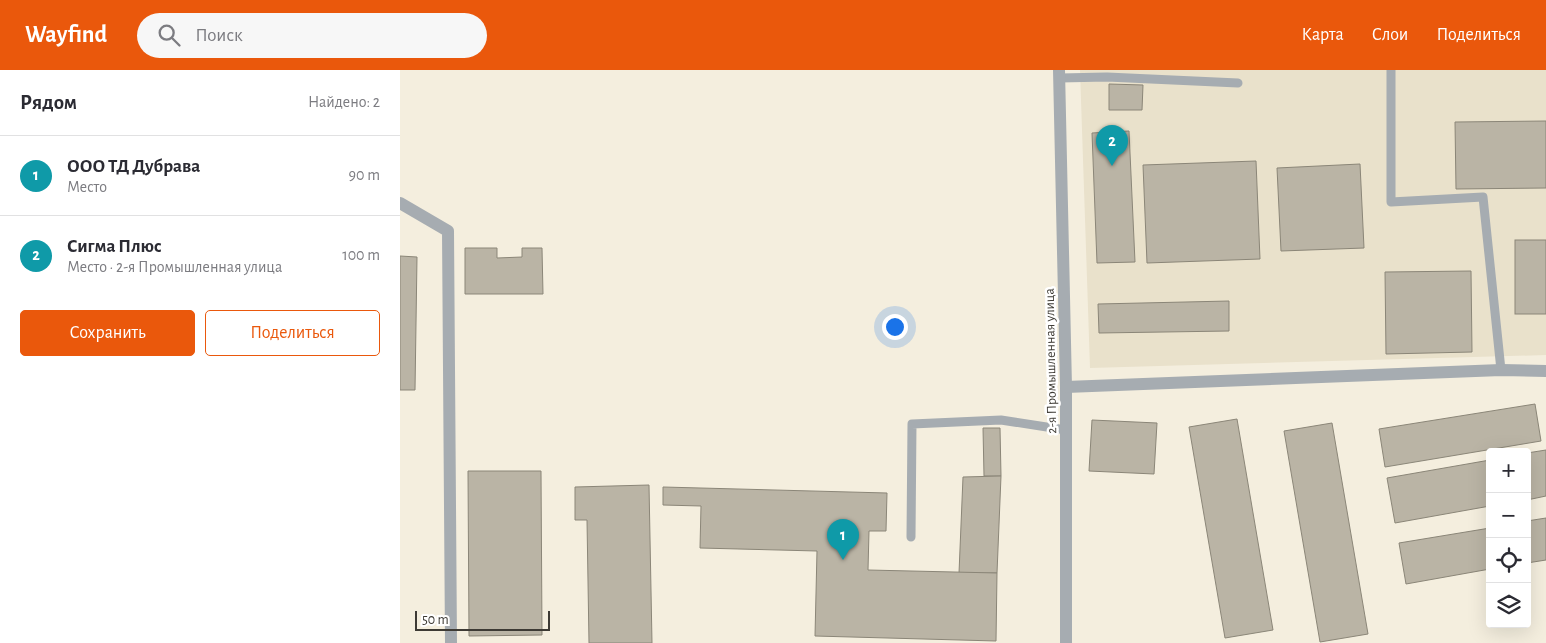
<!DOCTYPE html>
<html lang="ru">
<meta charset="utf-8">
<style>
body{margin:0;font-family:"Alegreya Sans",sans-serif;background:#f7f7f7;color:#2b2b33}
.controls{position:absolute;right:15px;bottom:15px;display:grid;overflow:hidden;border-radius:5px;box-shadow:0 5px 20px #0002}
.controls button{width:45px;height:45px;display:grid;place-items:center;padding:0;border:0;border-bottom:1px solid #e1e1e2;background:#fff;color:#2b2b33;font:25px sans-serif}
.scale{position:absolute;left:15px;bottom:12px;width:135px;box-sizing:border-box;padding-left:5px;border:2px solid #3d3a34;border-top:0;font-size:14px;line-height:18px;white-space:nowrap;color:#3d3a34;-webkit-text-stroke:4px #fff;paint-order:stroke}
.you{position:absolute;left:494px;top:256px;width:18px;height:18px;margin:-12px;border:4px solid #fff;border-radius:50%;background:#1a73e8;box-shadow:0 0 0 8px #1a73e833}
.badge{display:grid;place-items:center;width:32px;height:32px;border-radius:50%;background:#ea580c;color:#fff;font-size:16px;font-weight:700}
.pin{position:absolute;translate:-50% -41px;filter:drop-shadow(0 1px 2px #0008)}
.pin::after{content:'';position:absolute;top:26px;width:18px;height:15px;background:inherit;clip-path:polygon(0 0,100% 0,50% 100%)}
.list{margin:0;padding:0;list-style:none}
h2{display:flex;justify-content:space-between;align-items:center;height:65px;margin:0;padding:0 20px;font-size:21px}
h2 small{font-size:16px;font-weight:400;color:#7c7c81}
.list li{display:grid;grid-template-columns:32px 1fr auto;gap:15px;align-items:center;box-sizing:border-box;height:80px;padding:0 20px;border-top:1px solid #e1e1e2}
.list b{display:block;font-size:19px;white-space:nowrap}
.list p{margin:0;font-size:16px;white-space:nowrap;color:#7c7c81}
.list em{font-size:16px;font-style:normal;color:#7c7c81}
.actions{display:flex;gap:10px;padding:15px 20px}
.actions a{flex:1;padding:11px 0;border:1px solid #ea580c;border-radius:5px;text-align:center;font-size:18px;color:#ea580c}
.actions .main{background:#ea580c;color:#fff}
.icon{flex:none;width:28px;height:28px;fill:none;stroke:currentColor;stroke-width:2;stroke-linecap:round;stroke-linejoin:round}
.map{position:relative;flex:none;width:1146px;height:573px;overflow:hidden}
header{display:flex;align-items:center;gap:30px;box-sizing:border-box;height:70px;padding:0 25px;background:#ea580c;color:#fff}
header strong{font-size:24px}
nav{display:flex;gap:28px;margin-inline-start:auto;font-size:18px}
.search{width:350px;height:45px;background:#f7f7f7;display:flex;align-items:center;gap:12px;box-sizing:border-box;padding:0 18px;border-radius:28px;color:#7c7c81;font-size:19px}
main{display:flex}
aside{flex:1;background:#fff}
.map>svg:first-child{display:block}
</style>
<header>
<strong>Wayfind</strong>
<div class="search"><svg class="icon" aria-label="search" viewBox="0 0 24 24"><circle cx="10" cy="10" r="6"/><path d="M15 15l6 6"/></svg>Поиск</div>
<nav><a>Карта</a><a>Слои</a><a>Поделиться</a></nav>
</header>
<main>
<aside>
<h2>Рядом<small>Найдено: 2</small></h2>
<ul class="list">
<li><span class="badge" style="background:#0f9aa8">1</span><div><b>ООО ТД Дубрава</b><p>Место</p></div><em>90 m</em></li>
<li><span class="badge" style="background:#0f9aa8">2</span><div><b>Сигма Плюс</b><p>Место · 2-я Промышленная улица</p></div><em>100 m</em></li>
</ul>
<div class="actions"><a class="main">Сохранить</a><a>Поделиться</a></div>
</aside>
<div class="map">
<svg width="1146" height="573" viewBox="0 0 1146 573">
<rect width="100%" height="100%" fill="#f4eede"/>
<path fill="#e9e1cb" d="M680,0H1146V285L690,298Z"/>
<g fill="#bab4a5" stroke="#8b8678">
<path d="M709,14L743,15L742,40H709Z"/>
<path d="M1146,51V118L1056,119L1055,52Z"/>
<path d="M729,61L735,192L697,193L692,63Z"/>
<path d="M856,91L860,189L747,193L743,95Z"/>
<path d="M960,94L964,178L881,181L877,98Z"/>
<rect x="1115" y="170" width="31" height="74"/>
<path d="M65,178H97V188L122,187V178H142L143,224H65Z"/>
<path d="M0,186L17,187L15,320H0Z"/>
<path d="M1071,201L1072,282L986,284L985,202Z"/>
<path d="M829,231V261L699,263L698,234Z"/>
<path d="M1135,334L1141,371L985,397L979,359Z"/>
<path d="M837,349L873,560L825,568L789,357Z"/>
<path d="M692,350L757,353L754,404L689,401Z"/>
<path d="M932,353L968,564L920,572L884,361Z"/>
<path d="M583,358H600L601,406H584Z"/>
<path d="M1146,380V426L1127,430V383Z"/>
<path d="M1090,390V436L995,453L987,408Z"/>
<path d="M68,401H141L142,565L69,566Z"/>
<path d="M601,406L597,503H559L563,407Z"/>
<path d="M249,415L252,573H189L187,450H175V417Z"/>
<path d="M263,417L487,423L486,461H469L468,500L597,503L596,571L415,566L417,481L300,478L301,436L263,435Z"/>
<path d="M1146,448V490L1127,493V451Z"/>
<path d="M1090,458V499L1006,514L999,473Z"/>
</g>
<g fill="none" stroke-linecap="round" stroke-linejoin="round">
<g stroke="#a6acb1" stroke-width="9">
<path d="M991,0V132L1083,127L1101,300"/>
<path d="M660,8L707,7L838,13"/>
<path d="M511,467L512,354L601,350L666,360"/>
</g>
<g stroke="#a6acb1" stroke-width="12">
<path d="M659,0L666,317V573"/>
<path d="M0,133L48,161L51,573"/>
<path d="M666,317L1101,300L1146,301"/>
</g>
</g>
<g text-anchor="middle" stroke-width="5" stroke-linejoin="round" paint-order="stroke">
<g font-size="14" fill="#3d3a34" stroke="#fff">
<text transform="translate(650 291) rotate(-91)" y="5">2-я Промышленная улица</text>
</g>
</g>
</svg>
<div class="controls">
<button>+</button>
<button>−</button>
<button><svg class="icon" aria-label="locate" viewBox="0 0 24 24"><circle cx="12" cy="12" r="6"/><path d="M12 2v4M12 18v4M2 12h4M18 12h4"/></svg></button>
<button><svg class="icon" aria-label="layers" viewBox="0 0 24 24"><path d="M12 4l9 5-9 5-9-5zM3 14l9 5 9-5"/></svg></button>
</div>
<div class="scale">50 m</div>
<div class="you"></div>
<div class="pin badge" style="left:443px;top:490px;background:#0f9aa8">1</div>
<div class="pin badge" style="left:712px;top:96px;background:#0f9aa8">2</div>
</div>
</main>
